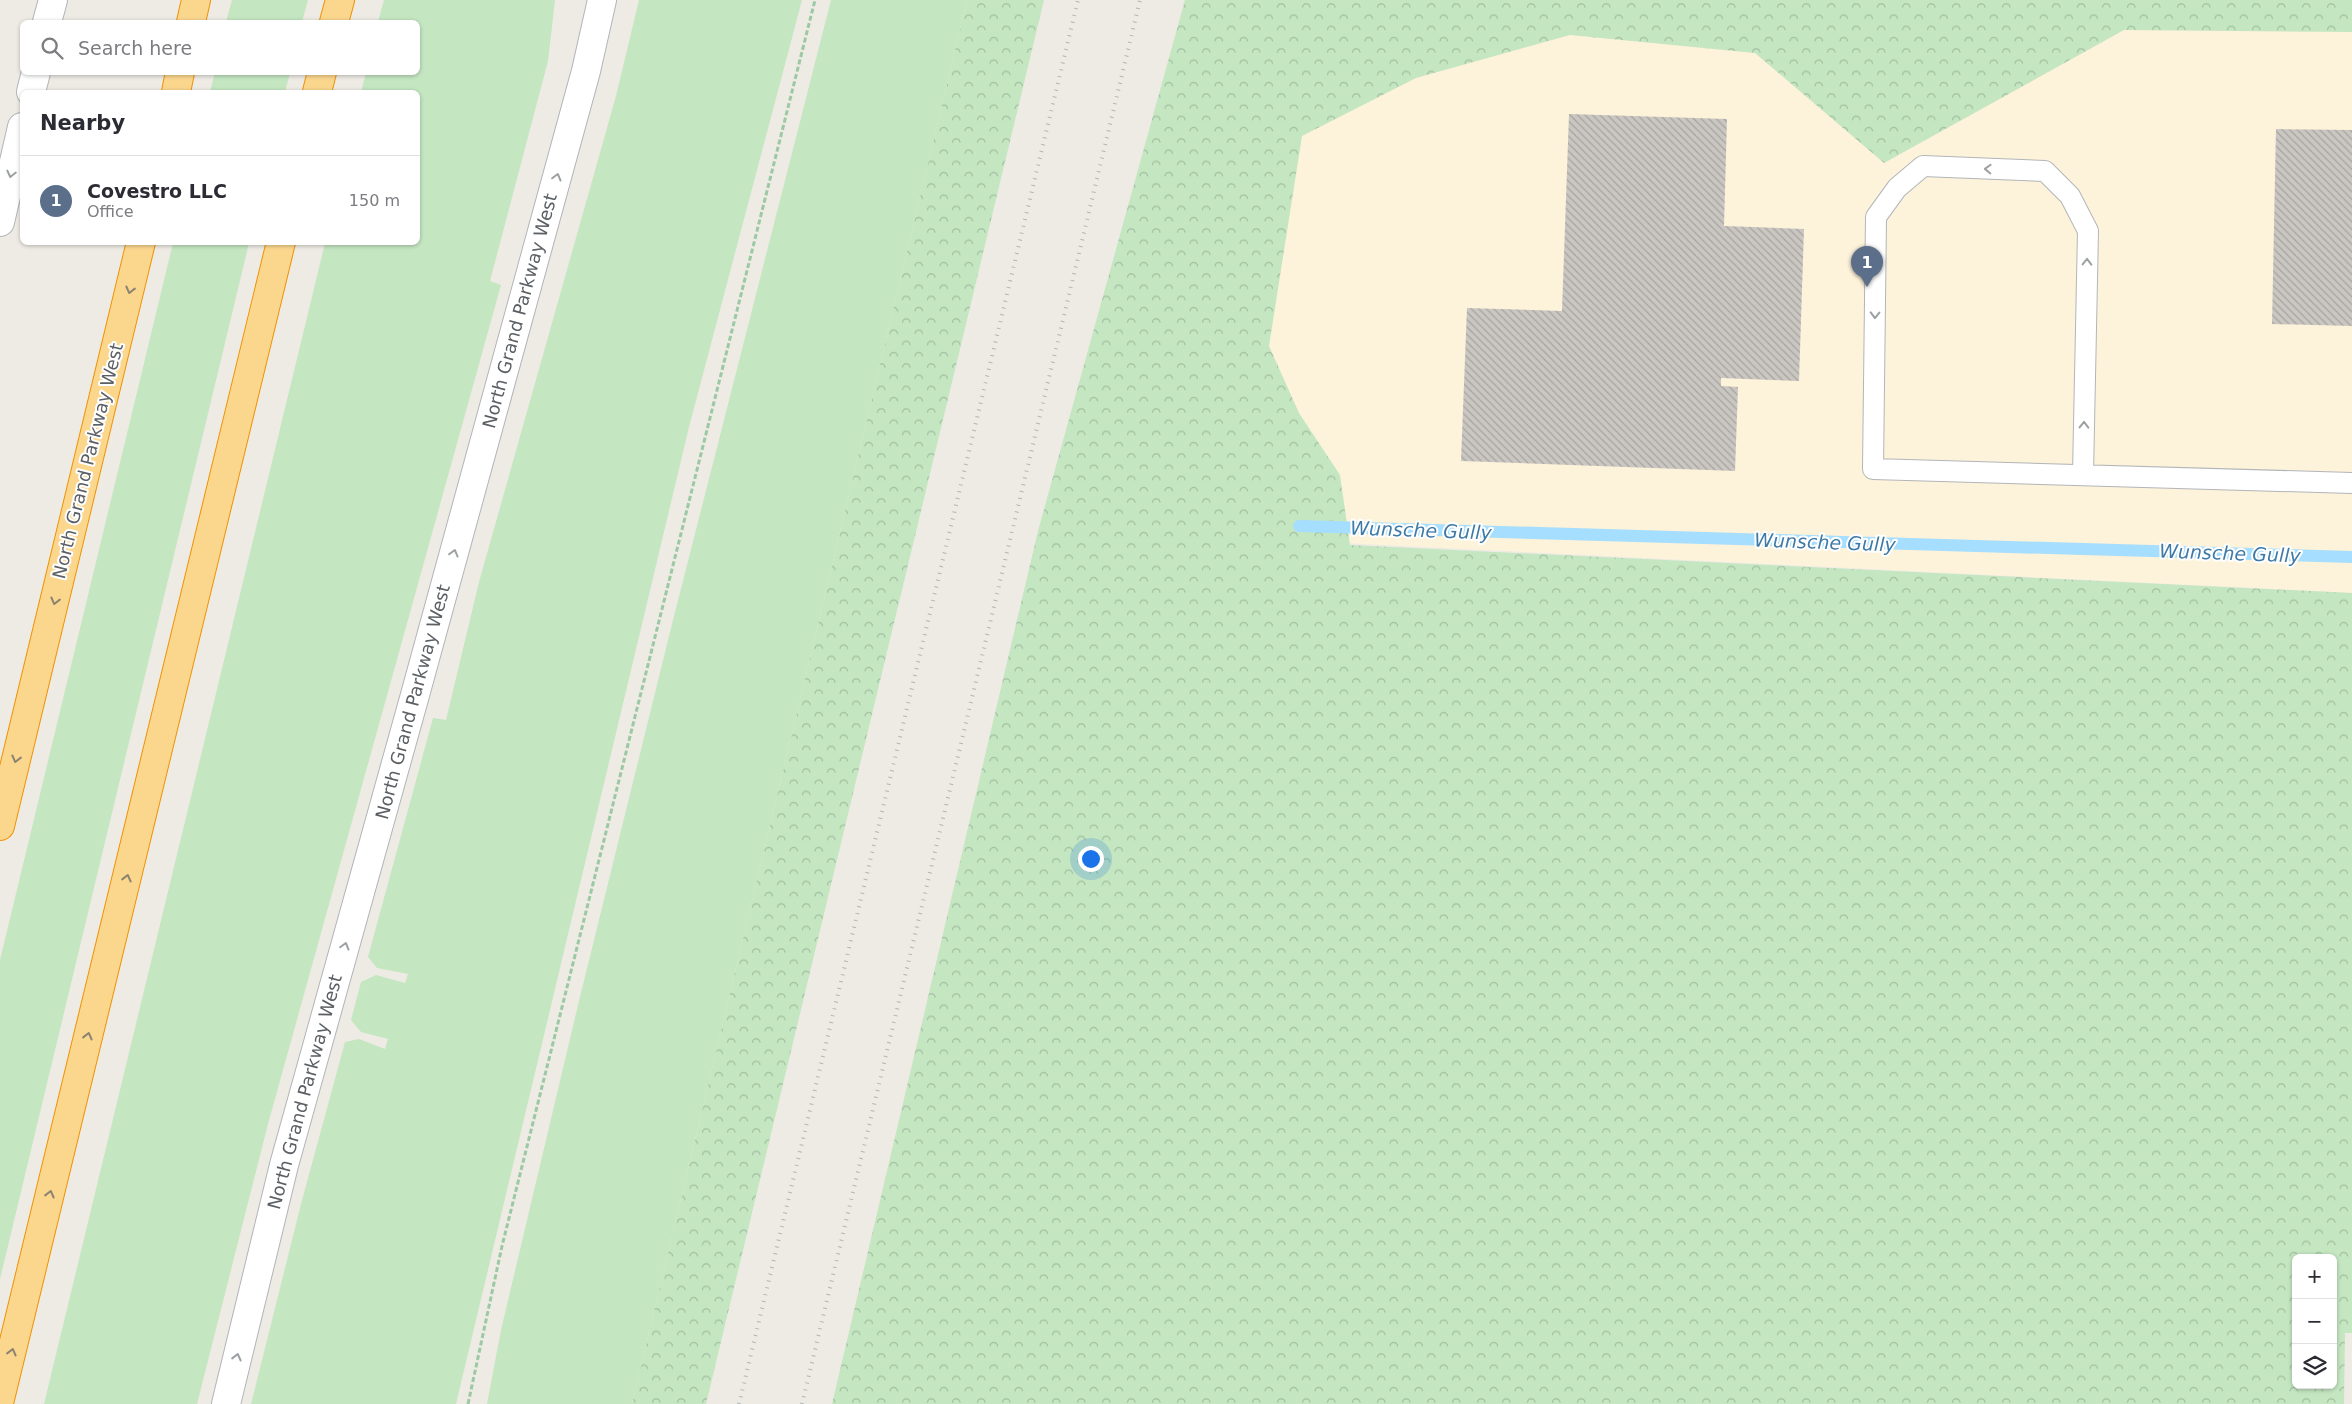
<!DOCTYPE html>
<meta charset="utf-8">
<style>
body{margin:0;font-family:"DejaVu Sans",sans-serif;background:#f7f7f7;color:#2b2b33}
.controls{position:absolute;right:15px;bottom:15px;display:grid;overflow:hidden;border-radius:8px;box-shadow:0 1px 4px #0004}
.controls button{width:45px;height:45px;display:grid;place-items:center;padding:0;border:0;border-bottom:1px solid #e1e1e2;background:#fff;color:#2b2b33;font:25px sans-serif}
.you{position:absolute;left:1090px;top:858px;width:18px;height:18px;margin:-12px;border:4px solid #fff;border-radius:50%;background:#1a73e8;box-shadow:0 0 0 8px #1a73e833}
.badge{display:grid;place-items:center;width:32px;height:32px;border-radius:50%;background:#1a73e8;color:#fff;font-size:16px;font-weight:700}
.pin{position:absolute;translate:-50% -41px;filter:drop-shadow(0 1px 2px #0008)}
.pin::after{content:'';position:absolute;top:26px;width:18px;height:15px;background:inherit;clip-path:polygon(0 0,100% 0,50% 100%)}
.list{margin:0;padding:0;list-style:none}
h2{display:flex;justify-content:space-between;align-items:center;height:65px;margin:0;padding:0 20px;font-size:21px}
h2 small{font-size:16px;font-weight:400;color:#7c7c81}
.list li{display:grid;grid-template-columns:32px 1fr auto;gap:15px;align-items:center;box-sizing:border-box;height:90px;padding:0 20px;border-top:1px solid #e1e1e2}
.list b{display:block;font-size:19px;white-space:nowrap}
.list p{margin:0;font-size:16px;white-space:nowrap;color:#7c7c81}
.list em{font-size:16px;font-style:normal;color:#7c7c81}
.icon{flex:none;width:28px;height:28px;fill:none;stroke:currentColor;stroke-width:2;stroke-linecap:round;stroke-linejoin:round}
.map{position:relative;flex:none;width:2352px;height:1404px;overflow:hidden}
.search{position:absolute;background:#fff;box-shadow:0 1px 4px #0004;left:20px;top:20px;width:400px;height:55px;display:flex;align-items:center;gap:12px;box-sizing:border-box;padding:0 18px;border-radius:8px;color:#7c7c81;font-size:19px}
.panel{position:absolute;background:#fff;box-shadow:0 1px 4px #0004;left:20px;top:90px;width:400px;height:155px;border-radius:8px}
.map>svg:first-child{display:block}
</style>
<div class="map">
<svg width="2352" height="1404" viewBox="0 0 2352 1404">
<defs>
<pattern id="forest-crowns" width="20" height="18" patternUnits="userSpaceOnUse" patternTransform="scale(1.25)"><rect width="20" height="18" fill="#c4e6c1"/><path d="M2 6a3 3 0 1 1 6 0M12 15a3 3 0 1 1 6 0" fill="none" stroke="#a2bea0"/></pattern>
<pattern id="building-back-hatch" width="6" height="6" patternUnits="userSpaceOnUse" patternTransform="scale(1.25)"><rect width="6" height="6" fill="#cac6c1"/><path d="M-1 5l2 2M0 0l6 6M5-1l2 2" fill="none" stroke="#a7a4a0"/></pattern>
</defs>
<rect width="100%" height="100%" fill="#eeebe4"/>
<path fill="#fdf2da" d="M1305,0H2352V593L1241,538Z"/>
<g fill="#c4e6c1">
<path d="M232,0H308L302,22H226Z"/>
<path d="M384,0H555L548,61L490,281L501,285L268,1124L197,1404H44L325,243L418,242V92H361L366,73L418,72V22H378Z"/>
<path d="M639,0H802L689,427L456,1404H251L301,1204L345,1042L359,1039L385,1049L388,1039L361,1032L351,1020L361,982L376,975L405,983L408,974L377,968L368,957L433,718L446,720L479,582L616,96Z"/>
<path d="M831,0H967L632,1404H487L501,1330L578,1005L672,624Z"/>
<path d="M215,72H290V73L285,92H210Z"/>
<path d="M173,243H249L0,1279V960Z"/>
</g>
<g fill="url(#forest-crowns)" fill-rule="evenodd">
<path d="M967,0H1044L706,1404H632Z"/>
<path d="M1185,0H2352V32L2124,30L1884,163L1755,53L1570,35L1416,78L1302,136L1269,346L1299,413L1340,475L1350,545L2352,593V1333H2345L2344,1404H832L1038,531ZM2296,1258H2333V1385H2296Z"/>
</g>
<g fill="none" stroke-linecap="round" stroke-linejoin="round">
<path stroke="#a5defe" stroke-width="12" d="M1299,526L2352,557"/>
</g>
<g fill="url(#building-back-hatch)">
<path d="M1569,114L1727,119L1724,226L1804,229L1799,381L1721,378V386L1738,387L1735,471L1461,461L1467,308L1562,311Z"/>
<path d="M2276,129L2352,130V326L2272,324Z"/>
</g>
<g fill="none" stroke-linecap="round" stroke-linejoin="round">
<defs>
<path id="service" d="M2083,474L2088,231L2070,196L2045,171L1923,166L1897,188L1876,217L1873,469L2352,483"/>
<g id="secondary">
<path d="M47,22L53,0"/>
<path d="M31,92L36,72"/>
<path d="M0,222L22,127"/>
<path d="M226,1404L284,1165L415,695L586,71L602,0"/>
</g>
<g id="motorway">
<path d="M191,22L196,0"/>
<path d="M334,22L340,0"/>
<path d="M176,92L180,72"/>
<path d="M317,92L322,72"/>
<path d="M0,826L141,242"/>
<path d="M0,1399L281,242"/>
</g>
</defs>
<use href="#service" stroke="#b2b5b9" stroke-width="22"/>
<use href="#secondary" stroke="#b1b4b9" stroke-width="30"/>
<use href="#motorway" stroke="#ef9204" stroke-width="30"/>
<path stroke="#9bc9a4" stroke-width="3" stroke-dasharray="5 2.5" stroke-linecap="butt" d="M468,1404L502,1246L815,0"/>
<use href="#service" stroke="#fff" stroke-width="20"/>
<use href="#secondary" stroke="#fff" stroke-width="28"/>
<use href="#motorway" stroke="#fbd78e" stroke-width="28"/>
<g stroke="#b3b4b4" stroke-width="4" stroke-dasharray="1 6" stroke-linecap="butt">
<path d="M739,1404L1078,0"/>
<path d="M802,1404L1140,0"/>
</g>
</g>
<defs><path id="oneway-chevron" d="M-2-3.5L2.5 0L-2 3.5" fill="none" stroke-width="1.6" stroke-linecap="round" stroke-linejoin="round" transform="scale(1.25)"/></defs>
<g stroke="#9da0a2">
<use href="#oneway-chevron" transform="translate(1988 169) rotate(-178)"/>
<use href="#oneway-chevron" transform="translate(11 174) rotate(103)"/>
<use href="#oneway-chevron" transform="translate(557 177) rotate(-75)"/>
<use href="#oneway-chevron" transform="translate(2087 262) rotate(-89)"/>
<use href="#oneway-chevron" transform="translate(1875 315) rotate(91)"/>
<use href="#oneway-chevron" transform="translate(2084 425) rotate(-89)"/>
<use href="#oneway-chevron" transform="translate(454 553) rotate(-75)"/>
<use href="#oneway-chevron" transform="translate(345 946) rotate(-74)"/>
<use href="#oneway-chevron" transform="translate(237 1357) rotate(-76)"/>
</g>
<g stroke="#8c8471">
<use href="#oneway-chevron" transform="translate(130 290) rotate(104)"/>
<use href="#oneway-chevron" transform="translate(55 601) rotate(104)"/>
<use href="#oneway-chevron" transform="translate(16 759) rotate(104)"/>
<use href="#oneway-chevron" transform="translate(127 878) rotate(-76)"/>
<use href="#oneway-chevron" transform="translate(88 1036) rotate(-76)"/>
<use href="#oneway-chevron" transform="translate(50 1194) rotate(-76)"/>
<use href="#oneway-chevron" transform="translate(12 1352) rotate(-76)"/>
</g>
<g text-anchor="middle" stroke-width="4" stroke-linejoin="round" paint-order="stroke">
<g font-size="18" fill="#5c6064" stroke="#fff">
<text transform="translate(520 311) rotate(-75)" y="6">North Grand Parkway West</text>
<text transform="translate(88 461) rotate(-76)" y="6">North Grand Parkway West</text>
<text transform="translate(413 702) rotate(-75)" y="6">North Grand Parkway West</text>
<text transform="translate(305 1092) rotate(-75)" y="6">North Grand Parkway West</text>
</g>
<g font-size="19" font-style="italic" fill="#3f7aa7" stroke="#fff">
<text transform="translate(1421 530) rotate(2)" y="7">Wunsche Gully</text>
<text transform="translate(1825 542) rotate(2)" y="7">Wunsche Gully</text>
<text transform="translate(2230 553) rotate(2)" y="7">Wunsche Gully</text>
</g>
</g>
</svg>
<div class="controls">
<button>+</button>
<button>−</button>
<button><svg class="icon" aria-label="layers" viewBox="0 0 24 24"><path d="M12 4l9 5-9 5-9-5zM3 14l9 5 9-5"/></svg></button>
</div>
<div class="you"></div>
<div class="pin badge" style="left:1867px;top:287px;background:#5c6f8a">1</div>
<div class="search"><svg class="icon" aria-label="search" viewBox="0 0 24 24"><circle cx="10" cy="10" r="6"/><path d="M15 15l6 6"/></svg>Search here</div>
<section class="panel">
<h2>Nearby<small></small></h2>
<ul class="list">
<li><span class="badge" style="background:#5c6f8a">1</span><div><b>Covestro LLC</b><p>Office</p></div><em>150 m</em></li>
</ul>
</section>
</div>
